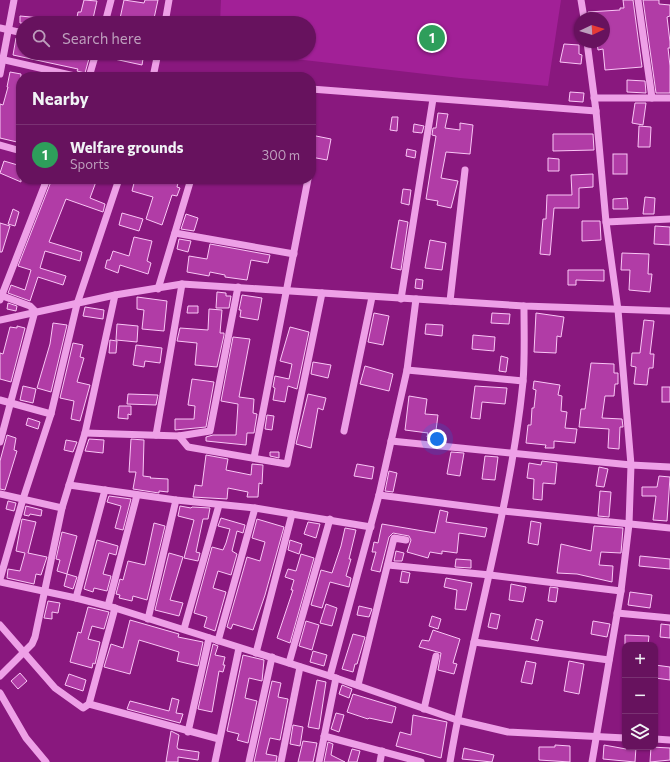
<!DOCTYPE html>
<meta charset="utf-8">
<style>
body{margin:0;font-family:Commissioner,sans-serif;background:#6d1b64;color:#f1f3f6}
.controls{position:absolute;right:12px;bottom:12px;display:grid;overflow:hidden;border-radius:8px;box-shadow:0 1px 3px #0004}
.controls button{width:36px;height:36px;display:grid;place-items:center;padding:0;border:0;border-bottom:1px solid #7a3273;background:#67125e;color:#f1f3f6;font:20px sans-serif}
.compass{position:absolute;left:574px;top:12px;width:36px;height:36px;border-radius:50%;background:#67125e;box-shadow:0 1px 3px #0004;rotate:86deg}
.you{position:absolute;left:437px;top:439px;width:14px;height:14px;margin:-10px;border:3px solid #fff;border-radius:50%;background:#1a73e8;box-shadow:0 0 0 6px #1a73e833}
.badge{display:grid;place-items:center;width:26px;height:26px;border-radius:50%;background:#5dff85;color:#fff;font-size:13px;font-weight:700}
.pin{position:absolute;translate:-50% -50%;border:2px solid #fff;box-shadow:0 1px 4px #0006}
.list{margin:0;padding:0;list-style:none}
h2{display:flex;justify-content:space-between;align-items:center;height:52px;margin:0;padding:0 16px;font-size:17px}
h2 small{font-size:13px;font-weight:400;color:#bd9ebc}
.list li{display:grid;grid-template-columns:26px 1fr auto;gap:12px;align-items:center;box-sizing:border-box;height:60px;padding:0 16px;border-top:1px solid #7a3273}
.list b{display:block;font-size:15px;white-space:nowrap}
.list p{margin:0;font-size:13px;white-space:nowrap;color:#bd9ebc}
.list em{font-size:13px;font-style:normal;color:#bd9ebc}
.icon{flex:none;width:22px;height:22px;fill:none;stroke:currentColor;stroke-width:2;stroke-linecap:round;stroke-linejoin:round}
.map{position:relative;flex:none;width:670px;height:762px;overflow:hidden}
.search{position:absolute;background:#67125e;box-shadow:0 1px 3px #0004;left:16px;top:16px;width:300px;height:44px;display:flex;align-items:center;gap:10px;box-sizing:border-box;padding:0 14px;border-radius:22px;color:#bd9ebc;font-size:15px}
.panel{position:absolute;background:#67125e;box-shadow:0 1px 3px #0004;left:16px;top:72px;width:300px;height:112px;border-radius:16px}
.map>svg:first-child{display:block}
</style>
<div class="map">
<svg width="670" height="762" viewBox="0 0 670 762">
<rect width="100%" height="100%" fill="#89187e"/>
<path fill="#a22097" d="M221,0H561L548,86L460,78L244,53H309V23H220Z"/>
<g fill="#b13ca6" stroke="#fac6f6">
<path d="M84,0L97,1L92,23H76L78,12H81Z"/>
<path d="M124,0L144,3L145,0H158L153,23H119Z"/>
<path d="M623,0H633L642,67L605,70L603,49L598,50L597,42H604V18H589L588,12L620,10V8H624Z"/>
<path d="M643,0H659V4L670,5V16L667,17L670,42V48H668L670,66V93H656Z"/>
<path d="M20,16L41,18V23H20Z"/>
<path d="M16,38L23,40V53L82,54L83,53L90,55L85,73L77,71L78,69L13,55Z"/>
<path d="M564,44L579,45V54L582,55L581,64L560,62Z"/>
<path d="M106,53H144L142,65L105,57Z"/>
<path d="M10,72L21,74L20,92H21V126L17,142L0,138V104L3,105L8,87H7Z"/>
<path d="M627,80L645,81L646,93L627,92Z"/>
<path d="M570,92L584,93L583,102L569,101Z"/>
<path d="M635,103H646L643,125L632,123Z"/>
<path d="M438,113L448,114L445,128L460,130V123L473,125L470,154L446,152L441,178L458,181L451,208L437,205L438,201L426,199L436,136L432,135L433,128H436Z"/>
<path d="M392,117H398L397,131L390,130Z"/>
<path d="M414,124L424,126L422,133L413,132Z"/>
<path d="M639,126L651,127L650,147H638Z"/>
<path d="M553,134H593L594,150L553,151Z"/>
<path d="M311,135L331,139L327,160L311,157Z"/>
<path d="M407,149L416,151L415,158L406,156Z"/>
<rect x="613" y="154" width="14" height="20"/>
<path d="M548,158L559,159V171H548Z"/>
<path d="M4,161L21,166V182L0,173Z"/>
<path d="M593,174V187L579,188V208H554L550,255L540,254L543,219H546L547,195H572L571,175Z"/>
<path d="M52,179H97L90,198L105,204L103,212L66,199L49,242L82,252L80,261L45,251L40,268L66,276L63,285L38,277L30,301L8,293L11,285L25,290L31,270L18,266Z"/>
<path d="M135,179H179L177,187L180,188L177,196L172,195L162,225L146,219L153,197L132,191Z"/>
<path d="M403,189L411,190L409,205L401,203Z"/>
<path d="M645,197L655,198L654,214H643Z"/>
<path d="M627,198L628,209H613V199Z"/>
<path d="M13,209L19,212L15,226L8,224Z"/>
<path d="M122,213L143,219L139,231L119,225Z"/>
<path d="M186,214L198,218L194,231L181,229Z"/>
<path d="M399,220L408,222L401,270L391,268Z"/>
<path d="M582,221H600L601,240L582,241Z"/>
<path d="M0,223L10,226L2,252H0Z"/>
<path d="M655,226L670,227V245L654,244Z"/>
<path d="M134,237L152,241L147,261L151,263L148,274L120,265L118,273L105,268L107,260H110L113,251L129,256Z"/>
<path d="M179,239L191,241L188,252L177,249Z"/>
<path d="M430,240L446,243L442,270L425,268Z"/>
<path d="M210,244L270,255L268,263L251,260L247,280L225,277V275L210,272L209,276L187,272L189,256L207,259Z"/>
<path d="M622,253L649,254L648,274H652L650,292L629,290L630,270H621Z"/>
<path d="M568,270H604V281L576,280V285H568Z"/>
<path d="M416,279L423,280L422,289L415,288Z"/>
<path d="M217,292L226,293V296H231L229,308H216Z"/>
<path d="M242,295L262,298L258,320L240,317L241,310H239Z"/>
<path d="M137,297L167,301L164,331L142,329L144,310L137,309Z"/>
<path d="M8,303L17,306L16,311L7,309Z"/>
<path d="M188,306H198V313H187Z"/>
<path d="M85,307L104,310L103,319L83,316Z"/>
<path d="M209,309L222,310L220,333H224V335L217,367L195,365L197,343L177,341L180,328L208,330Z"/>
<path d="M374,313L389,316L383,345L368,342Z"/>
<path d="M492,313L510,314L509,324L491,323Z"/>
<path d="M536,313L564,317L561,337L557,336L556,353L534,352Z"/>
<path d="M644,320L654,321L650,354H654L653,368H649L647,385L634,384L636,367L631,366L632,353H640Z"/>
<path d="M53,323L67,325L51,392L37,388L50,344Z"/>
<path d="M117,324L138,326L137,342L116,340Z"/>
<path d="M426,324L443,325L442,336L425,334Z"/>
<path d="M17,326L25,328L11,382L0,379V353L3,354L10,327L17,328Z"/>
<path d="M290,327L309,332L297,389L288,386L285,402L273,400L275,388L273,387L275,376L289,379L292,364L280,361Z"/>
<path d="M473,335L495,337L494,351L472,349Z"/>
<path d="M233,337L250,339L239,397L254,399L253,413L257,414L254,433H247L246,445L206,441V437L213,435H236L238,404L221,401Z"/>
<path d="M110,340L117,341L116,353H109Z"/>
<path d="M73,343L83,345L80,357L84,358L77,382L90,385L80,421L71,419L74,401L60,398Z"/>
<path d="M136,345L162,348L160,363L145,361L144,367L133,365Z"/>
<path d="M501,356L508,358L506,372L499,371Z"/>
<path d="M313,362L331,365L328,378L311,374Z"/>
<path d="M591,363L614,364V373H618V384H615L614,396H605L602,418L622,419L623,427H620L619,449L608,448L609,429L579,427L581,409H585Z"/>
<path d="M365,366L393,374L389,391L360,384Z"/>
<path d="M192,379L214,382L206,427L175,430V419H194L195,406L188,405Z"/>
<path d="M534,381L560,385L558,395L562,396L561,411L567,412L565,428L577,429L575,443L554,441V448H545L546,445L526,443L528,425H531L532,408H534L536,390L533,389Z"/>
<path d="M23,386L36,389L33,403L20,400Z"/>
<path d="M475,386L507,388L505,404L482,402L480,419L471,418Z"/>
<rect x="662" y="387" width="8" height="15"/>
<path d="M128,394L158,395L156,405L127,404Z"/>
<path d="M308,394L326,398L323,410L318,408L311,448L296,444Z"/>
<path d="M409,396L427,399L425,414L438,415L435,438L427,437L428,433L405,430Z"/>
<path d="M119,406H131V415L128,414V419L118,418Z"/>
<path d="M267,415L274,416L272,430L265,429Z"/>
<path d="M28,418L40,422L38,429L26,425Z"/>
<path d="M7,435L16,438L14,450L17,451L5,490L0,489V461Z"/>
<path d="M89,439L104,440L103,453L85,451Z"/>
<path d="M131,439L144,440L143,476L151,477L150,478L168,479V492L159,491V493L133,489L136,472H129Z"/>
<path d="M66,440L77,442L73,452L64,450Z"/>
<path d="M270,452H279V458L270,456Z"/>
<path d="M451,452L464,453L460,476L447,474Z"/>
<path d="M206,455L228,459L226,470L251,475L252,464L263,465L262,484L259,483L258,497H247L248,492L228,488L227,499L193,497L195,485L202,486Z"/>
<path d="M485,456L498,457L495,480L482,479Z"/>
<path d="M542,461L557,463L555,484L543,483L542,500L533,499L534,479L527,478L529,463L541,465Z"/>
<path d="M357,464L374,467L372,479L354,476Z"/>
<path d="M599,467L608,469L604,487L596,486Z"/>
<path d="M389,471L397,473L393,492L385,491Z"/>
<path d="M659,476L670,477L667,521L653,520L656,496H642V487H657Z"/>
<path d="M600,491L611,492L609,517L598,516Z"/>
<path d="M109,496L131,499L123,530L115,528L121,506L107,502Z"/>
<path d="M8,501L16,503L14,511L6,509Z"/>
<path d="M26,506L42,510L41,516L30,514L29,516L24,515Z"/>
<path d="M180,506L191,508L192,507L210,508L208,519H203L196,552L200,553L198,561L184,558L194,520L178,516Z"/>
<path d="M440,510L448,512L446,522L487,528L485,537L459,533L457,553L442,551V554L430,552L428,558L407,552L411,540L409,536L393,533L389,537L380,572L371,570L376,552H372L374,542L378,543L382,524L435,533Z"/>
<path d="M221,518L245,525L243,533L237,531L232,551L237,554L231,575L218,571L213,588L226,592L215,631L204,627L207,617L194,613L212,547L223,550L226,543L230,529L218,526Z"/>
<path d="M22,519L36,522L28,553L47,557L41,575L36,574L34,584L7,578L8,569L20,571L25,553L16,551Z"/>
<path d="M257,519L284,527L265,595L253,630L233,624L231,629L227,627L247,557L260,561L265,542L252,538Z"/>
<path d="M531,521L541,523L538,545L528,543Z"/>
<path d="M308,522L320,524L316,538L304,534Z"/>
<path d="M154,523L165,526L147,600L133,596L132,601L119,598L120,595L116,594L120,579L123,580L128,561L145,565Z"/>
<path d="M594,526L623,528L621,553L601,552L599,565L613,566L612,582L577,574L557,573L561,544L591,551Z"/>
<path d="M345,528L356,530L349,559H351L346,576L351,578L349,587L330,582L322,608L311,605L321,570L332,573L341,546Z"/>
<path d="M62,532L77,536L67,574L57,571L60,560L56,559Z"/>
<path d="M97,540L118,546L116,555L109,553L103,574L111,576L107,591L94,588L93,592L84,589Z"/>
<path d="M290,540L302,544L299,554L288,550Z"/>
<path d="M396,551L404,553L402,561H394Z"/>
<path d="M169,553L183,557L170,600L183,603L179,616L155,610Z"/>
<path d="M301,554L314,558L290,643L277,638L293,590H291L294,580L285,577L288,569L296,571Z"/>
<path d="M640,556L670,559V569L639,566Z"/>
<path d="M456,559L471,560V568L455,567Z"/>
<path d="M402,571L410,573L408,583L400,582Z"/>
<path d="M67,574L77,577L73,589L64,586Z"/>
<path d="M446,578L472,583L466,610L455,609L457,590L444,587Z"/>
<path d="M511,584L526,587L523,602L509,600Z"/>
<path d="M550,587L558,588L556,602L548,601Z"/>
<path d="M630,592L652,595L650,608L628,605Z"/>
<path d="M48,601L60,603L58,613L52,612V619L44,618Z"/>
<path d="M326,604L337,608L332,626L320,623Z"/>
<path d="M359,606L372,609L369,617L357,615Z"/>
<path d="M88,607L109,612L104,629L92,626L88,639L100,642L95,664L93,663L92,668L70,662L78,632L81,633Z"/>
<path d="M491,613L500,615L497,629L488,627Z"/>
<path d="M432,616L441,619L438,629L429,626Z"/>
<path d="M536,619L543,621L538,641L531,639Z"/>
<path d="M130,620L179,634L178,637L203,642L198,666L177,661L179,652L139,640L130,674L104,667L111,644L123,648Z"/>
<path d="M306,621L319,625L312,650L299,646Z"/>
<path d="M593,621L610,624L607,637L591,634Z"/>
<path d="M661,624L670,625V638L660,637Z"/>
<path d="M433,630L460,639L453,663L457,664L454,674L438,670L441,653L419,647L422,640L429,641Z"/>
<path d="M353,634L365,637L357,664H355L353,672L342,669Z"/>
<path d="M625,635L649,636L648,645H625Z"/>
<path d="M213,644L218,646L215,655L225,657L223,665H225L223,672L219,671L212,712L198,709Z"/>
<path d="M313,651L327,655L324,666L310,662Z"/>
<path d="M243,655L264,660L262,681L249,678L245,698L257,701L248,743L237,740L239,734L227,731Z"/>
<path d="M526,661L536,663L532,684L521,682Z"/>
<path d="M569,661L584,664L579,694L564,691Z"/>
<path d="M655,665L670,667V680L655,678Z"/>
<path d="M20,673L27,681L18,689L11,681Z"/>
<path d="M69,674L86,680L83,691L65,685Z"/>
<path d="M317,680L326,682L319,729L308,727Z"/>
<path d="M272,681L281,683L278,697L288,699L280,740L270,738L266,754L277,756L276,762H254Z"/>
<path d="M342,685L352,689L349,698L339,694Z"/>
<path d="M353,694L396,707L392,723L369,718L368,719L347,712Z"/>
<path d="M172,698L179,700L176,713L183,714L180,723L127,709L130,701L169,711Z"/>
<path d="M336,713L344,715L339,732L331,729Z"/>
<path d="M413,715L447,722L441,758L396,746L400,732L411,735Z"/>
<path d="M293,725L303,727L300,746L290,744Z"/>
<path d="M171,731L179,735L177,747L178,749L199,752L198,760L178,757V762H166Z"/>
<path d="M303,741L317,743L313,762H298Z"/>
<path d="M328,742L333,744L331,755L345,762H324Z"/>
<path d="M555,745L570,746V762L539,760V747H555Z"/>
<path d="M604,745L626,749V747H636L635,762L603,759Z"/>
<path d="M651,747L670,748V760L650,762Z"/>
<path d="M464,748L494,755L492,762L462,759Z"/>
<path d="M352,749L360,751L357,762H348Z"/>
</g>
<g fill="none" stroke-linecap="round" stroke-linejoin="round">
<g stroke="#eea0e7" stroke-width="7">
<path d="M581,0L584,18"/>
<path d="M638,0L652,98"/>
<path d="M105,23L111,0"/>
<path d="M165,23L169,0"/>
<path d="M0,28L23,33"/>
<path d="M587,42L596,111L606,222L618,310L631,465L629,524L621,591L592,762"/>
<path d="M0,59L79,77"/>
<path d="M0,74L14,0"/>
<path d="M89,77L96,53"/>
<path d="M126,77L154,76L171,77"/>
<path d="M153,77L158,53"/>
<path d="M311,89L596,111"/>
<path d="M594,98H670"/>
<path d="M0,145L21,151"/>
<path d="M606,222L670,219"/>
<path d="M175,233L294,254"/>
<path d="M158,289L191,179"/>
<path d="M0,295L30,306L35,311L0,442"/>
<path d="M401,299L433,99"/>
<path d="M0,300L47,179"/>
<path d="M450,301L465,170"/>
<path d="M0,320L115,295L182,284L524,306L670,311"/>
<path d="M407,370L523,381"/>
<path d="M0,400L51,414"/>
<path d="M344,431L372,297"/>
<path d="M85,433L179,436L210,431L238,287"/>
<path d="M156,435L182,284"/>
<path d="M179,436L188,447L287,464L322,293"/>
<path d="M391,441L631,465L670,467"/>
<path d="M254,458L308,179"/>
<path d="M69,485L176,500L255,508L371,527"/>
<path d="M0,494L62,508"/>
<path d="M379,495L503,511L670,528"/>
<path d="M388,565L490,575L621,591"/>
<path d="M0,579L23,499L51,414L77,304L119,179"/>
<path d="M0,582L76,598L115,608L336,678L457,720L508,732L625,738"/>
<path d="M76,598L105,490"/>
<path d="M108,606L137,495"/>
<path d="M617,613L670,618"/>
<path d="M148,619L176,500"/>
<path d="M0,625L55,688L83,708L89,704L115,608"/>
<path d="M184,629L219,505"/>
<path d="M218,641L255,508"/>
<path d="M474,642L609,660"/>
<path d="M256,653L292,514"/>
<path d="M289,663L330,519"/>
<path d="M0,676L32,644L35,637L62,508L85,433L115,295"/>
<path d="M330,676L379,495L407,370L416,299"/>
<path d="M358,685L394,538L406,540"/>
<path d="M0,693L26,738L46,762"/>
<path d="M89,704L219,739"/>
<path d="M424,709L436,656"/>
<path d="M188,732L209,638"/>
<path d="M324,736L421,762"/>
<path d="M655,739L670,740"/>
<path d="M215,762L239,648"/>
<path d="M249,762L272,657"/>
<path d="M281,762L300,667"/>
<path d="M319,762L336,678"/>
<path d="M380,762L382,751"/>
<path d="M450,762C471,635 510,511 523,382C525,357 524,331 524,306"/>
</g>
</g>
</svg>
<div class="controls">
<button>+</button>
<button>−</button>
<button><svg class="icon" aria-label="layers" viewBox="0 0 24 24"><path d="M12 4l9 5-9 5-9-5zM3 14l9 5 9-5"/></svg></button>
</div>
<svg class="compass" viewBox="-18 -18 36 36"><path d="M0-13l5 13h-10z" fill="#e53935"/><path d="M0 13l5-13h-10z" fill="#bd9ebc"/></svg>
<div class="you"></div>
<div class="pin badge" style="left:432px;top:38px;background:#2e9e5b">1</div>
<div class="search"><svg class="icon" aria-label="search" viewBox="0 0 24 24"><circle cx="10" cy="10" r="6"/><path d="M15 15l6 6"/></svg>Search here</div>
<section class="panel">
<h2>Nearby<small></small></h2>
<ul class="list">
<li><span class="badge" style="background:#2e9e5b">1</span><div><b>Welfare grounds</b><p>Sports</p></div><em>300 m</em></li>
</ul>
</section>
</div>
